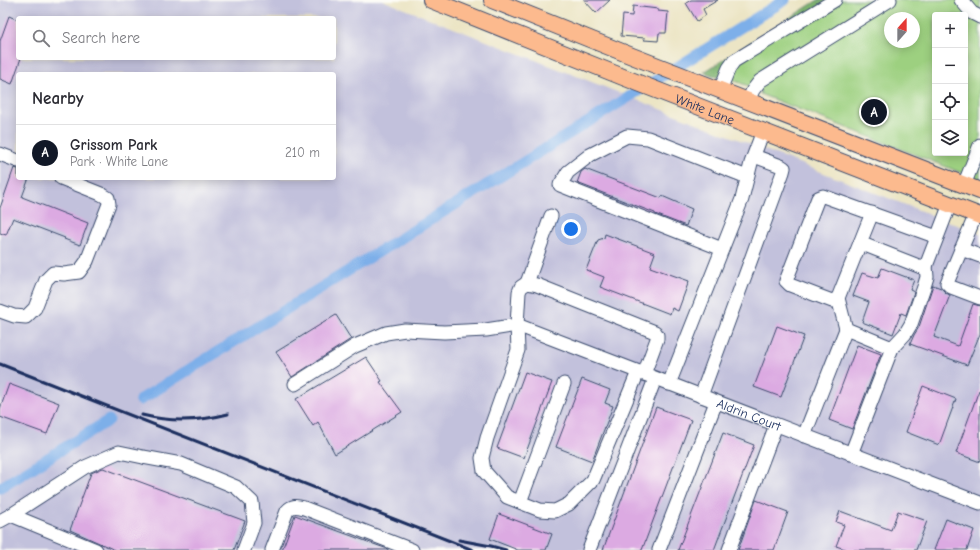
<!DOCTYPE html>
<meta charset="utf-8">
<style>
body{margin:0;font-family:"Comic Neue",sans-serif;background:#f7f7f7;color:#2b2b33}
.controls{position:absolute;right:12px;top:12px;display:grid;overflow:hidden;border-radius:4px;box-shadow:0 2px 10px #0003}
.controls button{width:36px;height:36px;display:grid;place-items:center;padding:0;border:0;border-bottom:1px solid #e1e1e2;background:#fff;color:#2b2b33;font:20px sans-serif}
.compass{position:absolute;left:884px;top:12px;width:36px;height:36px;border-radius:50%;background:#fff;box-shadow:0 2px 10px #0003;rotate:21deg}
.you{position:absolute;left:571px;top:229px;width:14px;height:14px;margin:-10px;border:3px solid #fff;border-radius:50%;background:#1a73e8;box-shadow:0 0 0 6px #1a73e833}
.badge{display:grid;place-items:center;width:26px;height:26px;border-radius:50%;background:#111827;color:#fff;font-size:13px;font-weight:700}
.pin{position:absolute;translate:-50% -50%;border:2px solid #fff;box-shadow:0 1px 4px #0006}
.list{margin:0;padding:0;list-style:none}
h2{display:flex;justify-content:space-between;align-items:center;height:52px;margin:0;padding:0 16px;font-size:17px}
h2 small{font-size:13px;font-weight:400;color:#7c7c81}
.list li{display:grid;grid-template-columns:26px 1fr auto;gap:12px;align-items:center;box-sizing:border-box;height:56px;padding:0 16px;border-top:1px solid #e1e1e2}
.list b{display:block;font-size:15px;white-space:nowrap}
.list p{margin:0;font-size:13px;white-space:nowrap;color:#7c7c81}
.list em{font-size:13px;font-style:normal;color:#7c7c81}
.icon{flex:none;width:22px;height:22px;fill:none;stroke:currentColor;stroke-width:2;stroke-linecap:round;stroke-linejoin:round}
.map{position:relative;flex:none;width:980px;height:550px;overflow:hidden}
.search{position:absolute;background:#fff;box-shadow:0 2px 10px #0003;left:16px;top:16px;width:320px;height:44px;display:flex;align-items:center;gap:10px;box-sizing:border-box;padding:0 14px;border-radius:4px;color:#7c7c81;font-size:15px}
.panel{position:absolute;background:#fff;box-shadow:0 2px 10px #0003;left:16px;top:72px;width:320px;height:108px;border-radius:4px}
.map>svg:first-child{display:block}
</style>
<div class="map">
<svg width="980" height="550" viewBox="0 0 980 550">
<rect width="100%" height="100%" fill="#fdfcf7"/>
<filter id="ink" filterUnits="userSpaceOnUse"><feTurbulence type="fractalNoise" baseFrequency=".025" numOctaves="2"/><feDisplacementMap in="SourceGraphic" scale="8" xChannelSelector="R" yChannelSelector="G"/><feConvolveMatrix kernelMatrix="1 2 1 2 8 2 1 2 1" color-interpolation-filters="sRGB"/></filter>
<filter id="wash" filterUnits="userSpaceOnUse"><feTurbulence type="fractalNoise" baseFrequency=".012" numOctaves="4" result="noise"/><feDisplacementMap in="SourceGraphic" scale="16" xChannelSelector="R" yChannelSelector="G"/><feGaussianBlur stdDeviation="0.9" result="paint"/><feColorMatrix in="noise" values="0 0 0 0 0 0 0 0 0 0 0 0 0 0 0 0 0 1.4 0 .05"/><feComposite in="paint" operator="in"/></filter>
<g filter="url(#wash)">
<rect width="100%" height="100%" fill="#ece5c5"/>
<path fill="#c2c1dc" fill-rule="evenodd" d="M0,0H382L980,234V550H0ZM18,18H334V58H18ZM18,74H334V178H18Z"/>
<path fill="#9dd080" stroke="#5c806f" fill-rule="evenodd" d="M821,0H980V180L760,94L761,91L708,70ZM935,15H965V153H935ZM890,18H914V42H890Z"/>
<path fill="#7eb26e" stroke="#4c7066" d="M818,0H828L759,43L722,79L704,72Z"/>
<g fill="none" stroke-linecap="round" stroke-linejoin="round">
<g stroke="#7dafe9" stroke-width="11">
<path d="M140,400L785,0"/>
<path d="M0,488L109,420"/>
</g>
</g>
<g id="blocks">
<g fill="#dcaae2">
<path d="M584,0H610L596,13Z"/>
<path d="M691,0H718L703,9L706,15L697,21L686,3Z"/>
<path d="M633,6L658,9V11L668,12L666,33H659L658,41L644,40L645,38L621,36L623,15L632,16Z"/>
<path d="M9,16L18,20V58H21L12,84L0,79V41Z"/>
<path d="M14,168L18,169V178H29L22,197L88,223L80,245L64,239L65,238L13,218L6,235L0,233V208Z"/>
<path d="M585,169L661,198L662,196L692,209L686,226L655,214V213L577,183L581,172Z"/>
<path d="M605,234L655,253L650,267L689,281L678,311L672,308L670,314L600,287L604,277L586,270L598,240L604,238Z"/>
<path d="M882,268L914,280L910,290L914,292L906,315L901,313L893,334L862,322L869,302L853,296L862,273L878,278Z"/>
<path d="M933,285L941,288L946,293L950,295L934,337L958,346L973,304L980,306V334L967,365L910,344L914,335L919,327Z"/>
<path d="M336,315L351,339L292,377L276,352Z"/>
<path d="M777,326L804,336L781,397L754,387Z"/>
<path d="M857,345L881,354L852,429L829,420Z"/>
<path d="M366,357L382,381L380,382L402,412L335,454L318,422L313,426L296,399Z"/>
<path d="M525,372L552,382L524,458L497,448Z"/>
<path d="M582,379L610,390L605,403L613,406L592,461L556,447Z"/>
<path d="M9,384L59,403L47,434L0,417V409Z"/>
<path d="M923,386L956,399L939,445L906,432Z"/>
<path d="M979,390H980V462L956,453Z"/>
<path d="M656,407L691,420L642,550H603Z"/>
<path d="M723,433L754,445L714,550H678Z"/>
<path d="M103,468L245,521L234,550H115L70,530L91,473Z"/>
<path d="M756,500L788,512L774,550H738Z"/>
<path d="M840,511L891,530L898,511L927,521L916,550H848L836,546L844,525L836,522Z"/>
<path d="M499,514L552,534L546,550H518L490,539Z"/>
<path d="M295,515L379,546L388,549V550H282Z"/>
<path d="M946,519L974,530L967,550H934Z"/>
</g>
</g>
</g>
<g filter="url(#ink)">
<use href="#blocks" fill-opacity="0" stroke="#3a4a6d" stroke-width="1"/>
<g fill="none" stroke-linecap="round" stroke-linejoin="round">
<defs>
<g id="minor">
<path d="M961,0L972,13L980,17"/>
<path d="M720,90L729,68L734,61L835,0"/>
<path d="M748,101L753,90L760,81L890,0"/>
<path d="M0,154L18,161"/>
<path d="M964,185L980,145"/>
<path d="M976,214L947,283L951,287L980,298"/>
<path d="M937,237L823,196L818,198L786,281L790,285L832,301L838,298L860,243L921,267L926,266L950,204"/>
<path d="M860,243L872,213"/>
<path d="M722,249L560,185L568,172L590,155L627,136L648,138L747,177"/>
<path d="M961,249L980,256"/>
<path d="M527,283L551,216"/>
<path d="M838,298L846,329L892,348L905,334L911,324L924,287L927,277L926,266"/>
<path d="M0,311L14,316L26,317L35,308L46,280L53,273L64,274L79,272L87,261L109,204L108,198L101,194L61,178"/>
<path d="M638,372L593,480L569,504L555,511L540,510L507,497L484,471L482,458L487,438L518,350L517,325L519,292L521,287L527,283L537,285L655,332L657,335V339L644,374"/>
<path id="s1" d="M295,384L355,346L386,333L405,330L444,332L486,330L517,325L980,503"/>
<path d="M669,384L742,199L751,163L763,131"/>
<path d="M701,396L783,172L784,168L781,166L754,156"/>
<path d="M804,436L846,329"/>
<path d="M851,454L892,348"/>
<path d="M520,502L564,384"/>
<path d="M11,515L96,550"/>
<path d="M0,521L11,515L85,467L119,452L143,457L181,464L236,487L252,502L254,523L244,550"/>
<path d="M272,550L287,511C292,505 297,506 304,508L412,550"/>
<path d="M589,550L655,379"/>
<path d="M659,550L716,402"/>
<path d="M729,550L776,425"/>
</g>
<g id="major">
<path id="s2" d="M431,0L623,77L980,216"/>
<path d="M492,0L632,56L980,191"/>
</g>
</defs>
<use href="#minor" stroke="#3a4a6d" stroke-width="15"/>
<use href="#major" stroke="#3a4a6d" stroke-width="18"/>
<use href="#minor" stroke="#fff" stroke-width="13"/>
<use href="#major" stroke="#fcba8e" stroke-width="16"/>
<g stroke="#1b2f5e" stroke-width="3">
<path d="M0,364L473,550"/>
<path d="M142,415C170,422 201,421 228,414"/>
<path d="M459,540L491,546L506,550"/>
</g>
</g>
</g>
<g text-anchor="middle" stroke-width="4" stroke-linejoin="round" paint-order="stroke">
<g font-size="13" fill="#1b2f5e" stroke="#fdfcf7">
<text dy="5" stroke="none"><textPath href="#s2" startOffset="295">White Lane</textPath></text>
<text dy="5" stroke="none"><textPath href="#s1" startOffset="485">Aldrin Court</textPath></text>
</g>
</g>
</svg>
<div class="controls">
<button>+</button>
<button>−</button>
<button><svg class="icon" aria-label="locate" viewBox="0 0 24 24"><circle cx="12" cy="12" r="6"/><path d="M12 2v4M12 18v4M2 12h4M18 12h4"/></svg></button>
<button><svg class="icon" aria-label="layers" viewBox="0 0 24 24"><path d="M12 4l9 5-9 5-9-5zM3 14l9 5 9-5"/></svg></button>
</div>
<svg class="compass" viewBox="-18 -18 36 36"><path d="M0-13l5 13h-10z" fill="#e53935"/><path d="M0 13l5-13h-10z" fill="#7c7c81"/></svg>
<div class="you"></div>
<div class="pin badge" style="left:874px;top:112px">A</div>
<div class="search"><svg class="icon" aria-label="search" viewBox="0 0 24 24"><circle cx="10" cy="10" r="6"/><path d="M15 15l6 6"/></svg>Search here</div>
<section class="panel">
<h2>Nearby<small></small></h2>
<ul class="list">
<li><span class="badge">A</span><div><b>Grissom Park</b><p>Park · White Lane</p></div><em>210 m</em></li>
</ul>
</section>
</div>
